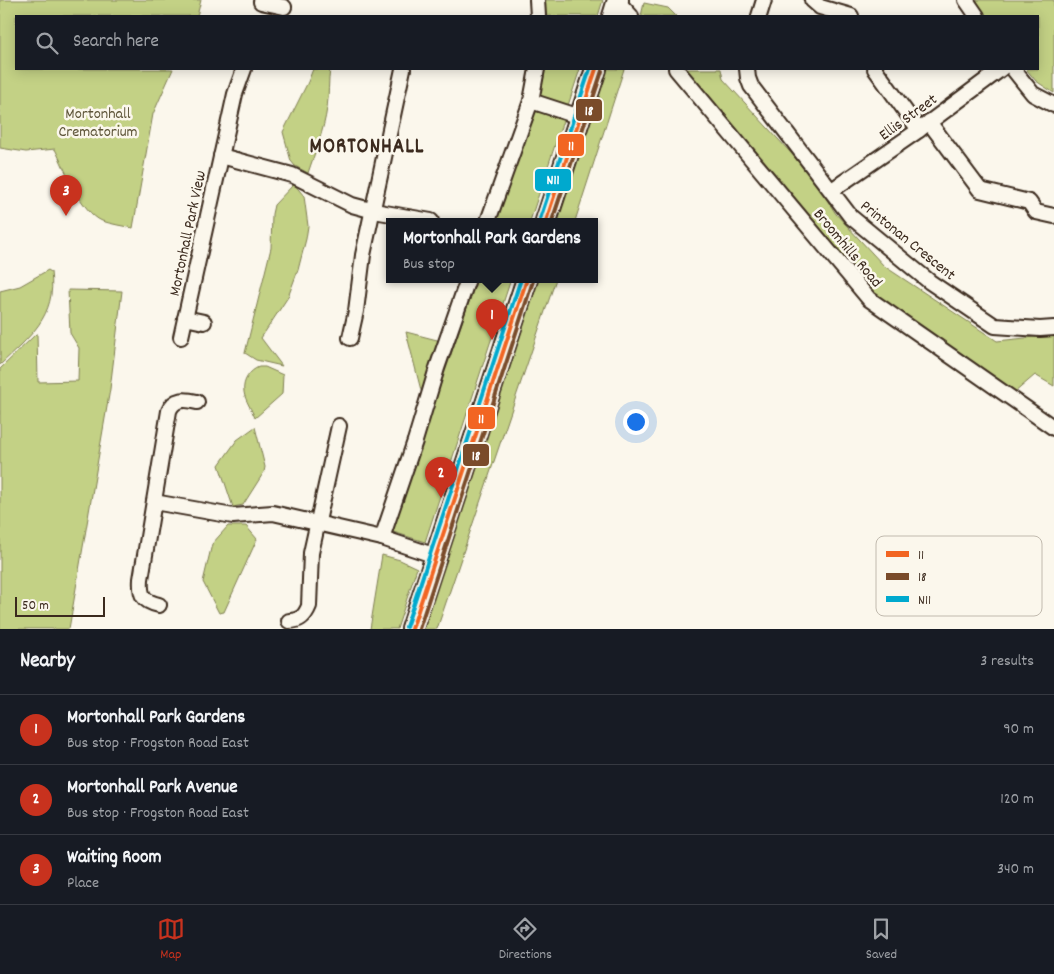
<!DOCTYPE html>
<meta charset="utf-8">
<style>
body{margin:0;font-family:Dekko,sans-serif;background:#20242c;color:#f1f3f6}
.scale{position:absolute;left:15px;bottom:12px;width:90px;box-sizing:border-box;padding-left:5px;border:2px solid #3b2a1e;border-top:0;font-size:14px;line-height:18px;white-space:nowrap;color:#3b2a1e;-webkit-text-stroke:4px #fbf7ec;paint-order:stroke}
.you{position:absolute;left:635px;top:421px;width:18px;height:18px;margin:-12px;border:4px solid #fff;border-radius:50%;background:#1a73e8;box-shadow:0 0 0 8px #1a73e833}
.badge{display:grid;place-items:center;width:32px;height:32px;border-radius:50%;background:#c8321e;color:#fff;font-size:16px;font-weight:700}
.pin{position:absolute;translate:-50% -41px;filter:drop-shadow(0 1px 2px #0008)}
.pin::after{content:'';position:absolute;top:26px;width:18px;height:15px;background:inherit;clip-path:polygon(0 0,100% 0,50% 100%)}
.popup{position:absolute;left:386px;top:218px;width:212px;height:65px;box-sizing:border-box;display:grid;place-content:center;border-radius:0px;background:#171b24;filter:drop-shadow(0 1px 4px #0005);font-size:16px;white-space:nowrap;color:#9ea1a6}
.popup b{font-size:19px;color:#f1f3f6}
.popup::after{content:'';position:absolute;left:50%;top:100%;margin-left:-10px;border:10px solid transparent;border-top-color:#171b24}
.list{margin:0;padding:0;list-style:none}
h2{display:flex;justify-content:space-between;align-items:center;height:65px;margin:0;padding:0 20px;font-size:21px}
h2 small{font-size:16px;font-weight:400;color:#9ea1a6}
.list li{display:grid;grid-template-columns:32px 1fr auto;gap:15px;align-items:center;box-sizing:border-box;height:70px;padding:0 20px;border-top:1px solid #363941}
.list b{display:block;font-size:19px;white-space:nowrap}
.list p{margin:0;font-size:16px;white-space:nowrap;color:#9ea1a6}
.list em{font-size:16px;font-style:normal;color:#9ea1a6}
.icon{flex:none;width:28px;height:28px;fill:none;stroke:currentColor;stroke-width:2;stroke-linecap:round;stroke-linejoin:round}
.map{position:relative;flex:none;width:1054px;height:629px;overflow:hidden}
.search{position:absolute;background:#171b24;box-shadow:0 2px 12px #0003;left:15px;right:15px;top:15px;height:55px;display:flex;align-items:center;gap:12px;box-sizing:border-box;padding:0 18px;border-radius:0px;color:#9ea1a6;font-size:19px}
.sheet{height:275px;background:#171b24}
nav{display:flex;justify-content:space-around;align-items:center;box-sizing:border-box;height:70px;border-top:1px solid #363941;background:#171b24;font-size:14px;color:#9ea1a6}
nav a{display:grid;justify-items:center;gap:2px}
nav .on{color:#c8321e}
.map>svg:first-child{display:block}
</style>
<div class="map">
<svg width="1054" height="629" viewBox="0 0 1054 629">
<rect width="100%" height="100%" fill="#fbf7ec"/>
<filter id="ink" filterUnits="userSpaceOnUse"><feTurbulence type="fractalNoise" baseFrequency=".02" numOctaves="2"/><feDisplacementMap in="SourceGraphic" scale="10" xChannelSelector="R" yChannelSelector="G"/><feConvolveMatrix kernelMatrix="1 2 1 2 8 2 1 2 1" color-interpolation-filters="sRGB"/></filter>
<g filter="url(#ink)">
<g fill="#c3d185" stroke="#7f7e52">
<path d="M0,0H201L197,16H16V69H173L153,114L133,228C123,226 111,224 102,221C81,212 65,169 55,149L26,152L0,148Z"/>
<path d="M545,0H603L598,16H544Z"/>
<path d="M975,0H1054V93L1036,81L1026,69H1038V16H987Z"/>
<path d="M644,3L668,8L676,16H641Z"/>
<path d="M313,69H330C328,82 329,95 327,108C324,130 315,152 308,173L295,166L291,161L283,132L308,82Z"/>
<path d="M542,69H580L530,221H496L533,116Z"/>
<path d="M596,69H624L575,221H546Z"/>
<path d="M681,69H721L723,79L811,175L836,214L884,266L997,341L1054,335V386L1035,375L1014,393L873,296Z"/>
<path d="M294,184L304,196L308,226L306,239L298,270L288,297L261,338L282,366L256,360L245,353L271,248L272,214L274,205Z"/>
<path d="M48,270L51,272C57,317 29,337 0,365V291L20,286Z"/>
<path d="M477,279H511L425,542L390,531Z"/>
<path d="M527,279H556L437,629H412Z"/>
<path d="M68,290L122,291L110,389L69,629H0V369L37,333L38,382L78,381L79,348L70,333Z"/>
<path d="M406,332L441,341L423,398Z"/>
<path d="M259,367H265L283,375L282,394L255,418C252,410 245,400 244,392C242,381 250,370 259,367Z"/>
<path d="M255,427L265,467L264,472L243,505L233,507L219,465L237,440Z"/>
<path d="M228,526H246L257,539L224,612L219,613L203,582L212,544Z"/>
<path d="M382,555L400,560L417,568L397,629H370Z"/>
</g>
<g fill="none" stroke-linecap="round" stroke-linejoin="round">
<defs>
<g id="street">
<path d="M537,0L538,16"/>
<path d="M812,0L820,7L851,16"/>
<path d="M966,0L977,16"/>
<path d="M261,2L284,7"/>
<path d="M618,2L631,16"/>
<path d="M759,16L764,0"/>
<path d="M676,69L869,299L1054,428"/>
<path d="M747,69L748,78L751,86L851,217L930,282L995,326L1040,329L1054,328"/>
<path d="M875,69L919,130"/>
<path d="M1013,69L1033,94L1054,105"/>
<path d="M531,101L580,117"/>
<path d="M929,122L980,190L1029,202L1036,212L1054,216"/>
<path d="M221,156L292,175L352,205L374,211L431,221"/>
<path d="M832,190L919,130L1001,69"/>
<path d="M488,221L531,101L537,69"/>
<path d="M185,318L204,322"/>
<path d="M181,337L235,94L244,69"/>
<path d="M350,338L356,311L363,255L403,69"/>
<path d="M154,502L233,516L273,513L382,538L436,556"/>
<path d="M382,538L415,441L437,368L468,279"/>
<path d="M159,605C142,601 140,595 141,579L169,411C174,398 185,399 197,402"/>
<path d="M289,621C300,621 305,616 309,606L311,553L339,426"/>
</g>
<g id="secondary">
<path d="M613,16L618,0"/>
<path d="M546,221L596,69"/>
<path d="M412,629L527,279"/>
</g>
</defs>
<use href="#street" stroke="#3b2a1e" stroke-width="18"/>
<use href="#secondary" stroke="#3b2a1e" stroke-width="24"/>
<use href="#street" stroke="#fbf7ec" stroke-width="14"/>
<use href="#secondary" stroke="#fbf7ec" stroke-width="20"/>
<defs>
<g id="bus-1">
<path d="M546,221L596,69"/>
<path d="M412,629L527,279"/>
</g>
<g id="bus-2">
<path d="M552,221L602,71"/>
<path d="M419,629L533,281"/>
</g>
<g id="bus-3">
<path d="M540,219L590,69"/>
<path d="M406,627L521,279"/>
</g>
</defs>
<use href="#bus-1" stroke="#fbf7ec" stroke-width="8"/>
<use href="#bus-2" stroke="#fbf7ec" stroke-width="8"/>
<use href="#bus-3" stroke="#fbf7ec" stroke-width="8"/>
<use href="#bus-1" stroke="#f26522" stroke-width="4"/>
<use href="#bus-2" stroke="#7a4b2a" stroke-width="4"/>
<use href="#bus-3" stroke="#00a9ce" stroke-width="4"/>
</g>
</g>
<g text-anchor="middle" stroke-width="5" stroke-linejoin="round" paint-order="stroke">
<g font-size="16" fill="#5d5438" stroke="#fbf7ec">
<text x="98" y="118">Mortonhall<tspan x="98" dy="18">Crematorium</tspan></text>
</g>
<g font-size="16" fill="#3b2a1e" stroke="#fbf7ec">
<text transform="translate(907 116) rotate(-36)" y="6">Ellis Street</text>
<text transform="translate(186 233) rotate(-78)" y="6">Mortonhall Park View</text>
<text transform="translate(909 239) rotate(39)" y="6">Printonan Crescent</text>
<text transform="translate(849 247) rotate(50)" y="6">Broomhills Road</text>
</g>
<g font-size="21" font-weight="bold" letter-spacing="1" fill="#3b2a1e" stroke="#fbf7ec">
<text x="367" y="152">MORTONHALL</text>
</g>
</g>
<rect x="876" y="536" width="166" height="80" rx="8" fill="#fbf7ec" stroke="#c1baae" stroke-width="1"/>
<rect x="886" y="551" width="23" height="6" fill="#f26522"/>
<rect x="886" y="573" width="23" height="7" fill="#7a4b2a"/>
<rect x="886" y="596" width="23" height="6" fill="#00a9ce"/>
<g font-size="14" fill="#3b2a1e">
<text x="918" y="559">11</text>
<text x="918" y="581">18</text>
<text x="918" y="604">N11</text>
</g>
<g stroke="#fbf7ec" stroke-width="2">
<rect x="575" y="98" width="28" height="24" rx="5" fill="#7a4b2a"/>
<rect x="557" y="133" width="28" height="24" rx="5" fill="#f26522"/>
<rect x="534" y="168" width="38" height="24" rx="5" fill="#00a9ce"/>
<rect x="467" y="406" width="29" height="24" rx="5" fill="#f26522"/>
<rect x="462" y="443" width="28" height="24" rx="5" fill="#7a4b2a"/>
</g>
<g font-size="14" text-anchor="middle" font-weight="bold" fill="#fff">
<text x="589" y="115">18</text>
<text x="571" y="150">11</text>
<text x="553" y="184">N11</text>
<text x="481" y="423">11</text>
<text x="476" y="460">18</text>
</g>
</svg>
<div class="scale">50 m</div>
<div class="you"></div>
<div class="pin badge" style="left:492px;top:340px">1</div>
<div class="popup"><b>Mortonhall Park Gardens</b>Bus stop</div>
<div class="pin badge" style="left:441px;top:498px">2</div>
<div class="pin badge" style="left:66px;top:216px">3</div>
<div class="search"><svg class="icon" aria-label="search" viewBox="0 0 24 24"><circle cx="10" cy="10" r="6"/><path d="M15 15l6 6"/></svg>Search here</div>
</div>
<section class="sheet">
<h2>Nearby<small>3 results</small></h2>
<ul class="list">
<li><span class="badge">1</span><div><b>Mortonhall Park Gardens</b><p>Bus stop · Frogston Road East</p></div><em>90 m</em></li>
<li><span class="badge">2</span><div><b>Mortonhall Park Avenue</b><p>Bus stop · Frogston Road East</p></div><em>120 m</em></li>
<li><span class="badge">3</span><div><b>Waiting Room</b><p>Place</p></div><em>340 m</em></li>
</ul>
</section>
<nav>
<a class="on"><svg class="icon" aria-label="map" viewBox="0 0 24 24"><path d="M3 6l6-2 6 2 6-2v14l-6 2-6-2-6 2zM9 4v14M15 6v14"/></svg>Map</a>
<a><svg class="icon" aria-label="directions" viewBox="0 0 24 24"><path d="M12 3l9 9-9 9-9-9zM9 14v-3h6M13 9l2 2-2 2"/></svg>Directions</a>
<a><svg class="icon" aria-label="saved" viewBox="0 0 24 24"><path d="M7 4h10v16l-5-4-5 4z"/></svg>Saved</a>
</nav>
